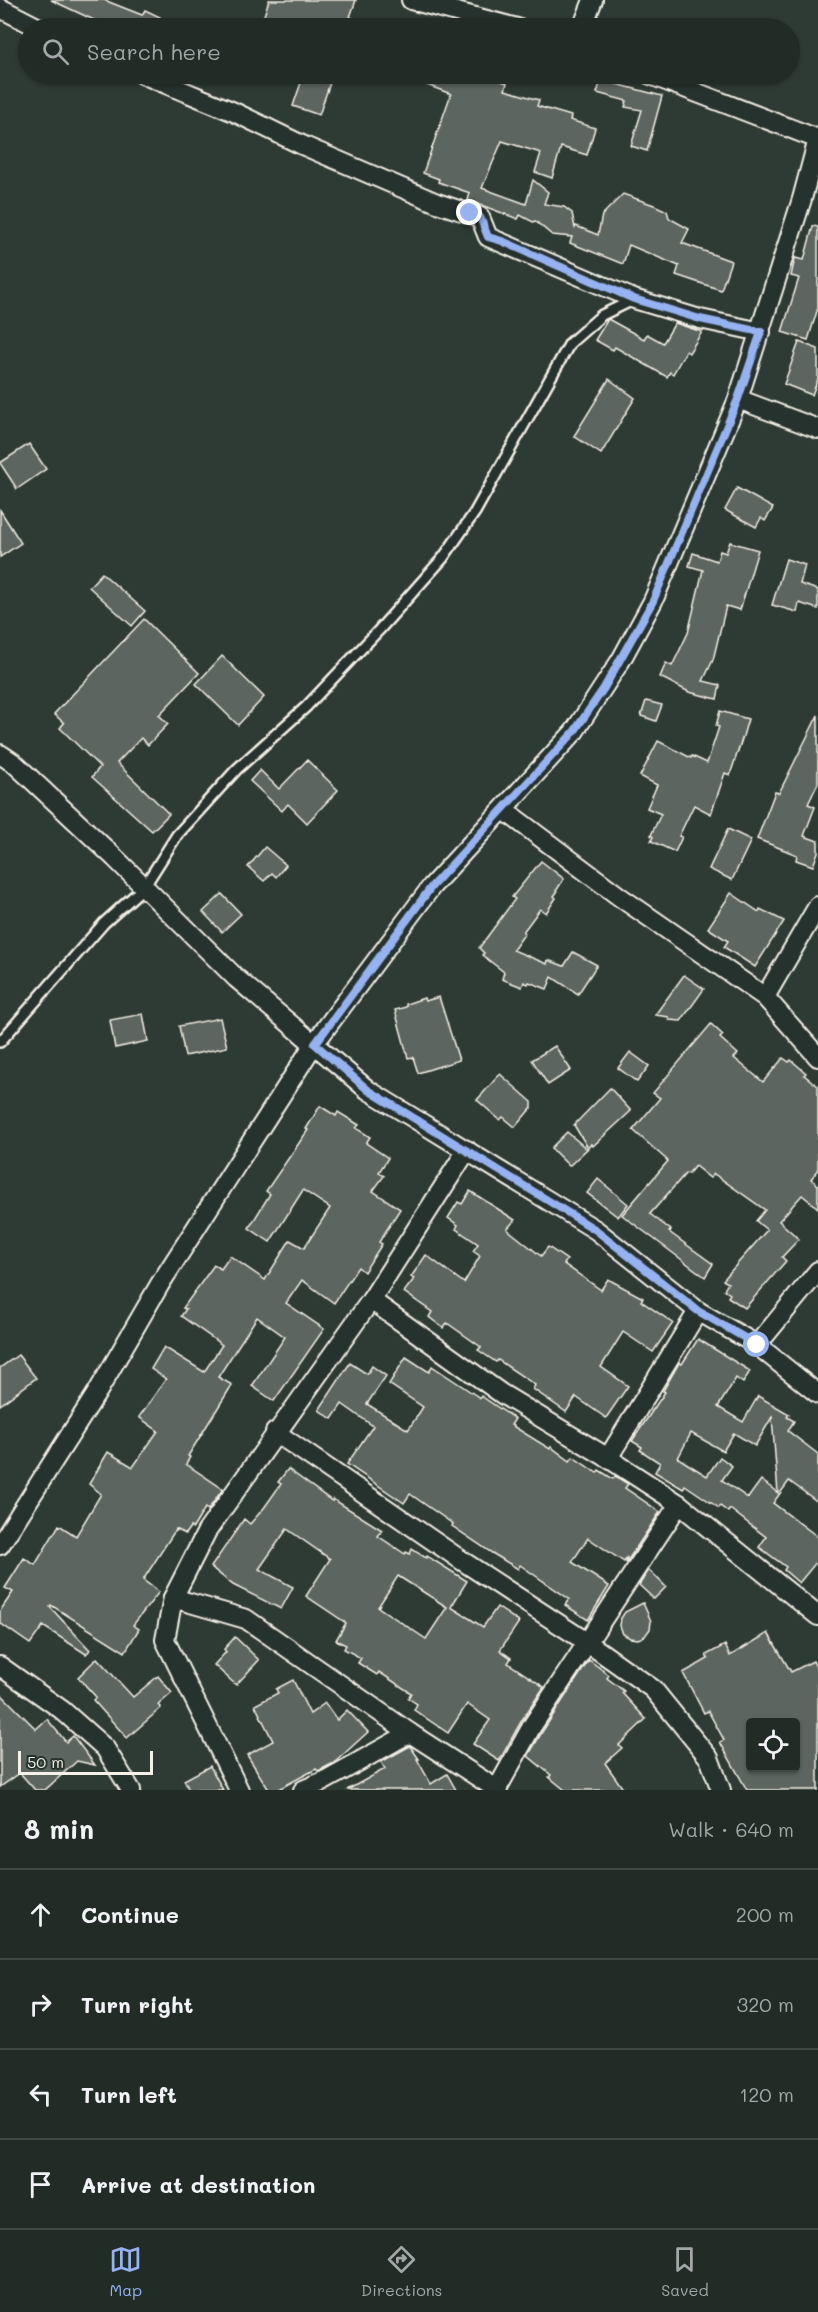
<!DOCTYPE html>
<meta charset="utf-8">
<style>
:root{--surface:#222c27;--page:#2e3833;--text:#f1f3f6;--muted:#a2a7a7;--line:#3f4844;--accent:#95b2f1}
body{margin:0;font-family:Mali,sans-serif;background:var(--page);color:var(--text)}
.controls{position:absolute;right:18px;bottom:18px;display:grid;overflow:hidden;border-radius:6px;box-shadow:0 2px 4px #0004}
.controls button{width:54px;height:54px;display:grid;place-items:center;padding:0;border:0;border-bottom:2px solid var(--line);background:var(--surface);color:var(--text);font:30px sans-serif}
.scale{position:absolute;left:18px;bottom:15px;width:135px;box-sizing:border-box;padding-left:6px;border:3px solid #f4f1e8;border-top:0;font-size:16px;line-height:21px;white-space:nowrap;color:#f4f1e8;-webkit-text-stroke:4px #26332d;paint-order:stroke}
.stop{position:absolute;width:18px;height:18px;margin:-14px;border:4px solid #95b2f1;border-radius:50%;background:#fff}
.stop.end{background:#95b2f1;border-color:#fff;box-shadow:0 2px 6px #0008}
.list{margin:0;padding:0;list-style:none}
h2{display:flex;justify-content:space-between;align-items:center;height:78px;margin:0;padding:0 24px;font-size:26px}
h2 small{font-size:20px;font-weight:400;color:var(--muted)}
.list li{display:grid;grid-template-columns:39px 1fr auto;gap:18px;align-items:center;box-sizing:border-box;height:90px;padding:0 24px;border-top:2px solid var(--line)}
.list b{display:block;font-size:22px;white-space:nowrap}
.list em{font-size:20px;font-style:normal;color:var(--muted)}
.icon{flex:none;width:33px;height:33px;fill:none;stroke:currentColor;stroke-width:2;stroke-linecap:round;stroke-linejoin:round}
.map{position:relative;flex:none;width:818px;height:1790px;overflow:hidden}
.search{position:absolute;background:var(--surface);box-shadow:0 2px 4px #0004;left:18px;right:18px;top:18px;height:66px;display:flex;align-items:center;gap:15px;box-sizing:border-box;padding:0 21px;border-radius:33px;color:var(--muted);font-size:22px}
.sheet{height:438px;background:var(--surface)}
nav{display:flex;justify-content:space-around;align-items:center;box-sizing:border-box;height:84px;border-top:2px solid var(--line);background:var(--surface);font-size:16px;color:var(--muted)}
nav a{display:grid;justify-items:center;gap:3px}
nav .on{color:var(--accent)}
.map>svg:first-child{display:block}
.building{fill:#5c655e;stroke:#f4f1e8;stroke-width:1.5;fill-rule:evenodd}
.lines{fill:none;stroke-linecap:round;stroke-linejoin:round}
.service-casing{stroke:#f4f1e8;stroke-width:14}
.minor-casing{stroke:#f4f1e8;stroke-width:22}
.service{stroke:#26332d;stroke-width:9}
.minor{stroke:#26332d;stroke-width:18}
.route{stroke:#95b2f1;stroke-width:8}
</style>
<div class="map">
<svg width="818" height="1790" viewBox="0 0 818 1790">
<rect width="100%" height="100%" fill="#2e3b34"/>
<filter id="ink" filterUnits="userSpaceOnUse"><feTurbulence type="fractalNoise" baseFrequency=".0167" numOctaves="2"/><feDisplacementMap in="SourceGraphic" scale="12" xChannelSelector="R" yChannelSelector="G"/><feConvolveMatrix kernelMatrix="1 2 1 2 8 2 1 2 1" color-interpolation-filters="sRGB"/></filter>
<g filter="url(#ink)">
<g class="building">
<polygon points="51,0 104,0 142,15 145,10 160,17 157,23 168,28 111,28"/>
<polygon points="269,0 356,0 350,17 377,28 260,28"/>
<polygon points="304,74 333,74 319,115 293,106"/>
<polygon points="400,74 480,74 507,83 505,90 539,100 537,106 571,116 570,120 595,128 587,155 561,147 552,178 535,172 541,153 502,141 482,188 526,204 533,180 548,192 544,204 564,207 572,213 575,228 576,226 598,235 602,215 623,194 654,205 667,211 669,218 689,229 682,243 731,261 721,290 676,275 679,266 629,245 623,264 570,243 572,237 552,235 535,221 533,222 520,215 518,219 468,200 470,193 438,182 439,179 423,173 451,94 400,75"/>
<polygon points="601,80 662,96 647,151 631,146 642,110 625,107 627,101 597,93"/>
<polygon points="813,226 818,227 818,308 808,340 782,332 799,278 791,276 795,258 804,260"/>
<polygon points="608,319 644,339 647,334 663,343 675,323 702,332 689,353 686,351 673,374 670,372 667,377 615,347 613,350 595,340"/>
<polygon points="799,342 818,349 818,379 812,395 784,384"/>
<polygon points="609,379 635,398 601,454 574,436"/>
<polygon points="29,444 46,469 17,489 0,463"/>
<polygon points="737,488 773,508 765,521 761,518 756,527 725,510"/>
<polygon points="0,510 21,543 0,557"/>
<polygon points="730,542 758,550 740,610 726,606 713,660 703,681 720,685 717,699 689,692 660,677 666,663 672,666 688,633 703,570 689,566 693,553 717,561 720,551 726,553"/>
<polygon points="786,559 805,565 800,584 818,590 818,609 799,603 797,612 772,605"/>
<polygon points="102,573 145,611 132,626 89,587"/>
<polygon points="144,619 199,673 159,715 168,724 148,745 141,738 117,763 169,814 152,831 92,777 100,767 60,728 64,723 54,714"/>
<polygon points="222,656 264,697 238,725 196,684"/>
<polygon points="646,701 662,705 656,721 641,716"/>
<polygon points="720,711 748,719 743,736 730,775 725,773 711,814 694,805 679,836 682,837 675,852 651,841 653,837 651,835 661,814 647,808 657,785 640,776 658,741 691,758 692,756 707,763 719,727 716,726"/>
<polygon points="818,715 818,783 808,804 815,807 804,836 818,841 818,852 813,866 796,860 797,855 757,839 775,792 779,793"/>
<polygon points="307,760 338,790 307,823 288,804 282,811 250,781 260,770 279,789"/>
<polygon points="728,829 751,840 732,880 709,869"/>
<polygon points="265,847 286,865 276,877 272,873 264,881 248,867"/>
<polygon points="541,861 564,879 556,891 557,892 554,896 556,898 546,913 540,909 523,932 525,933 513,950 547,964 548,960 564,966 573,952 597,965 578,994 552,977 547,989 529,982 528,984 524,982 522,987 502,979 504,972 482,955 484,953 479,948 515,899 512,897"/>
<polygon points="731,893 759,912 760,909 784,921 755,967 724,947 728,941 708,928"/>
<polygon points="222,894 241,914 222,932 203,912"/>
<polygon points="684,975 704,989 681,1021 669,1020 669,1017 655,1015"/>
<polygon points="439,997 459,1060 418,1073 413,1057 408,1058 395,1010 406,1007 406,1004 424,998 425,1001"/>
<polygon points="143,1014 148,1041 115,1048 110,1020"/>
<polygon points="220,1018 227,1047 185,1056 179,1026"/>
<polygon points="711,1024 723,1035 720,1038 738,1054 734,1058 763,1082 783,1058 789,1062 791,1060 806,1073 804,1075 818,1086 818,1170 811,1179 818,1185 818,1208 802,1195 779,1221 799,1239 782,1257 786,1261 745,1308 728,1297 730,1294 724,1290 728,1283 723,1280 767,1230 756,1221 765,1210 714,1174 710,1178 695,1166 688,1174 686,1173 650,1214 671,1230 669,1232 713,1264 705,1277 622,1215 668,1161 633,1130 660,1098 653,1093"/>
<polygon points="555,1046 571,1070 548,1085 532,1060"/>
<polygon points="630,1052 649,1066 637,1082 618,1068"/>
<polygon points="500,1074 532,1102 532,1107 515,1127 503,1117 500,1120 477,1100"/>
<polygon points="610,1088 631,1111 593,1146 591,1144 588,1148 574,1125"/>
<polygon points="320,1106 336,1116 338,1112 359,1125 356,1128 370,1137 366,1143 388,1158 379,1172 384,1176 373,1191 400,1209 379,1242 382,1244 364,1272 358,1267 334,1303 302,1280 286,1303 324,1329 274,1401 252,1386 285,1337 257,1317 218,1377 232,1385 188,1456 190,1457 186,1464 223,1489 208,1510 205,1508 193,1528 190,1527 185,1534 176,1529 143,1580 159,1592 133,1625 139,1629 125,1652 51,1605 50,1607 90,1650 86,1654 43,1626 30,1644 0,1623 0,1611 13,1592 5,1588 24,1558 35,1565 59,1525 76,1536 101,1494 89,1484 108,1452 133,1467 158,1431 139,1417 166,1379 151,1369 164,1347 204,1372 222,1345 181,1316 186,1309 183,1308 214,1265 221,1269 230,1256 265,1280 290,1240 304,1248 330,1208 303,1190 270,1242 249,1228 270,1194 266,1191 308,1130 306,1129"/>
<polygon points="567,1132 587,1149 569,1166 551,1148"/>
<polygon points="598,1179 628,1204 618,1217 587,1193"/>
<polygon points="470,1191 515,1220 507,1229 541,1256 548,1247 567,1260 564,1264 601,1290 608,1279 643,1298 641,1301 673,1323 653,1352 623,1332 601,1367 628,1386 606,1418 576,1397 566,1412 533,1389 535,1385 498,1360 496,1362 478,1350 481,1347 447,1323 443,1328 429,1317 432,1312 404,1292 414,1279 411,1277 426,1255 464,1283 480,1256 473,1251 478,1244 456,1229 458,1225 448,1218 458,1202 462,1204"/>
<path d="M698,1339L750,1371L743,1383L736,1378L718,1407L743,1422L758,1396L789,1414L787,1417L794,1421L788,1431L818,1454V1502L789,1481L773,1503L818,1537V1560L799,1583L784,1570L786,1567L759,1547L766,1537L730,1509L728,1512L720,1506L719,1508L685,1485L683,1489L655,1472L660,1463L640,1450L642,1447L632,1441L665,1392L663,1391L679,1363L682,1364ZM772,1417L778,1493L761,1480L748,1498L722,1480L732,1466L720,1457L707,1476L678,1458L691,1433L723,1451L734,1433L755,1446Z"/>
<polygon points="18,1355 36,1378 0,1405 0,1368"/>
<polygon points="406,1357 429,1372 432,1366 480,1398 481,1396 515,1419 511,1425 550,1449 551,1447 570,1461 573,1457 597,1473 599,1470 613,1479 615,1476 628,1484 625,1488 660,1512 626,1563 627,1557 624,1562 588,1538 572,1562 609,1586 588,1620 565,1605 569,1599 520,1565 518,1569 492,1553 452,1526 453,1524 410,1494 404,1503 347,1464 373,1426 342,1404 332,1419 319,1410 350,1363 367,1374 372,1366 386,1376 367,1404 408,1430 423,1407 389,1384"/>
<path d="M288,1469L332,1501L333,1499L382,1530L378,1536L405,1554L406,1552L410,1554L412,1549L426,1558L427,1556L467,1581L451,1607L483,1627L497,1607L519,1622L500,1650L511,1658L508,1663L544,1687L522,1720L499,1761L473,1744L490,1720L467,1704L448,1733L414,1710L417,1704L408,1698L411,1693L379,1672L377,1675L358,1663L361,1658L344,1649L346,1645L336,1640L346,1623L306,1596L330,1559L287,1529L259,1569L293,1587L281,1609L233,1585L211,1567L244,1519L250,1524L264,1508L281,1484L278,1482ZM398,1576L447,1607L426,1639L378,1607Z"/>
<polygon points="649,1570 666,1587 654,1599 639,1585"/>
<polygon points="643,1603 651,1621 650,1629 645,1636 638,1639 630,1638 623,1634 620,1626 621,1618 625,1612"/>
<path d="M768,1633L791,1672L813,1661L818,1671V1790H747L720,1742L724,1740L708,1711L704,1713L683,1673L708,1659L706,1655L725,1645L730,1656ZM750,1722H795V1767H750Z"/>
<polygon points="235,1637 259,1660 236,1685 214,1665 226,1652 224,1649"/>
<polygon points="97,1658 133,1697 158,1676 172,1693 158,1705 161,1708 127,1738 93,1700 96,1697 78,1677"/>
<polygon points="589,1660 609,1675 607,1678 624,1691 622,1693 646,1719 619,1745 622,1748 605,1763 624,1790 565,1790 549,1777 551,1775 528,1756 542,1732"/>
<polygon points="293,1680 310,1714 325,1703 337,1720 347,1710 368,1732 334,1763 318,1771 316,1769 277,1790 269,1790 247,1755 273,1741 255,1705 278,1693 276,1689"/>
<polygon points="0,1693 36,1729 47,1719 66,1742 73,1736 95,1765 77,1761 45,1790 35,1790 20,1773 0,1787"/>
<polygon points="410,1746 419,1759 417,1759 431,1784 447,1774 456,1790 347,1790 385,1769 381,1762"/>
<polygon points="210,1766 223,1790 189,1790 184,1780"/>
</g>
<g class="lines">
<defs>
<polyline id="service" points="0,1042 104,923 144,887 177,835 237,769 306,707 379,630 443,558 475,512 570,343 602,315 633,300"/>
<g id="minor">
<polyline points="411,0 517,28"/>
<polyline points="0,8 39,28"/>
<polyline points="582,28 593,0"/>
<polyline points="142,74 234,112 302,145 437,203 480,217 488,237 634,299 700,319 761,332"/>
<polyline points="648,74 818,139"/>
<polyline points="738,399 818,429"/>
<polyline points="0,754 15,764 115,858 236,978 368,1090 596,1230 698,1311 757,1345 818,1394"/>
<polyline points="504,810 620,897 765,997 818,1057"/>
<polyline points="765,997 818,906"/>
<polyline points="371,1300 502,1394 608,1458 679,1504 818,1616"/>
<polyline points="757,1345 818,1271"/>
<polyline points="275,1432 464,1562 588,1643 653,1689 709,1758 721,1790"/>
<polyline points="608,1458 698,1311"/>
<polyline points="0,1545 98,1391 160,1284 314,1044 432,886 574,732 621,660 653,601 738,399 802,199 818,139"/>
<polyline points="173,1598 246,1619 410,1733 498,1790"/>
<polyline points="0,1666 62,1710 105,1748 131,1790"/>
<polyline points="497,1789 532,1726 679,1504"/>
<polyline points="239,1790 165,1640 173,1598 207,1531 371,1300 467,1150"/>
<polyline points="303,1790 324,1781 410,1733"/>
</g>
</defs>
<use href="#service" class="service-casing"/>
<use href="#minor" class="minor-casing"/>
<use href="#service" class="service"/>
<use href="#minor" class="minor"/>
</g>
</g>
<g class="lines" filter="url(#ink)">
<polyline class="route" points="470,213 480,217 488,237 502,241 634,299 700,319 761,332 738,399 653,601 604,688 574,732 432,886 315,1044 368,1090 596,1230 698,1311 757,1345"/>
</g>
</svg>
<div class="controls">
<button><svg class="icon" aria-label="locate" viewBox="0 0 24 24"><circle cx="12" cy="12" r="6"/><path d="M12 2v4M12 18v4M2 12h4M18 12h4"/></svg></button>
</div>
<div class="scale">50 m</div>
<div class="stop" style="left:757px;top:1345px"></div>
<div class="stop end" style="left:470px;top:213px"></div>
<div class="search"><svg class="icon" aria-label="search" viewBox="0 0 24 24"><circle cx="10" cy="10" r="6"/><path d="M15 15l6 6"/></svg>Search here</div>
</div>
<section class="sheet">
<h2>8 min<small>Walk · 640 m</small></h2>
<ul class="list">
<li><svg class="icon" aria-label="ahead" viewBox="0 0 24 24"><path d="M12 20V5M6 11l6-6 6 6"/></svg><div><b>Continue</b></div><em>200 m</em></li>
<li><svg class="icon" aria-label="right" viewBox="0 0 24 24"><path d="M7 20v-9h11M14 6l5 5-5 5"/></svg><div><b>Turn right</b></div><em>320 m</em></li>
<li><svg class="icon" aria-label="left" viewBox="0 0 24 24"><path d="M17 20v-9H6M10 6l-5 5 5 5"/></svg><div><b>Turn left</b></div><em>120 m</em></li>
<li><svg class="icon" aria-label="arrive" viewBox="0 0 24 24"><path d="M6 21V4h12l-3 4 3 4H6"/></svg><div><b>Arrive at destination</b></div></li>
</ul>
</section>
<nav>
<a class="on"><svg class="icon" aria-label="map" viewBox="0 0 24 24"><path d="M3 6l6-2 6 2 6-2v14l-6 2-6-2-6 2zM9 4v14M15 6v14"/></svg>Map</a>
<a><svg class="icon" aria-label="directions" viewBox="0 0 24 24"><path d="M12 3l9 9-9 9-9-9zM9 14v-3h6M13 9l2 2-2 2"/></svg>Directions</a>
<a><svg class="icon" aria-label="saved" viewBox="0 0 24 24"><path d="M7 4h10v16l-5-4-5 4z"/></svg>Saved</a>
</nav>
